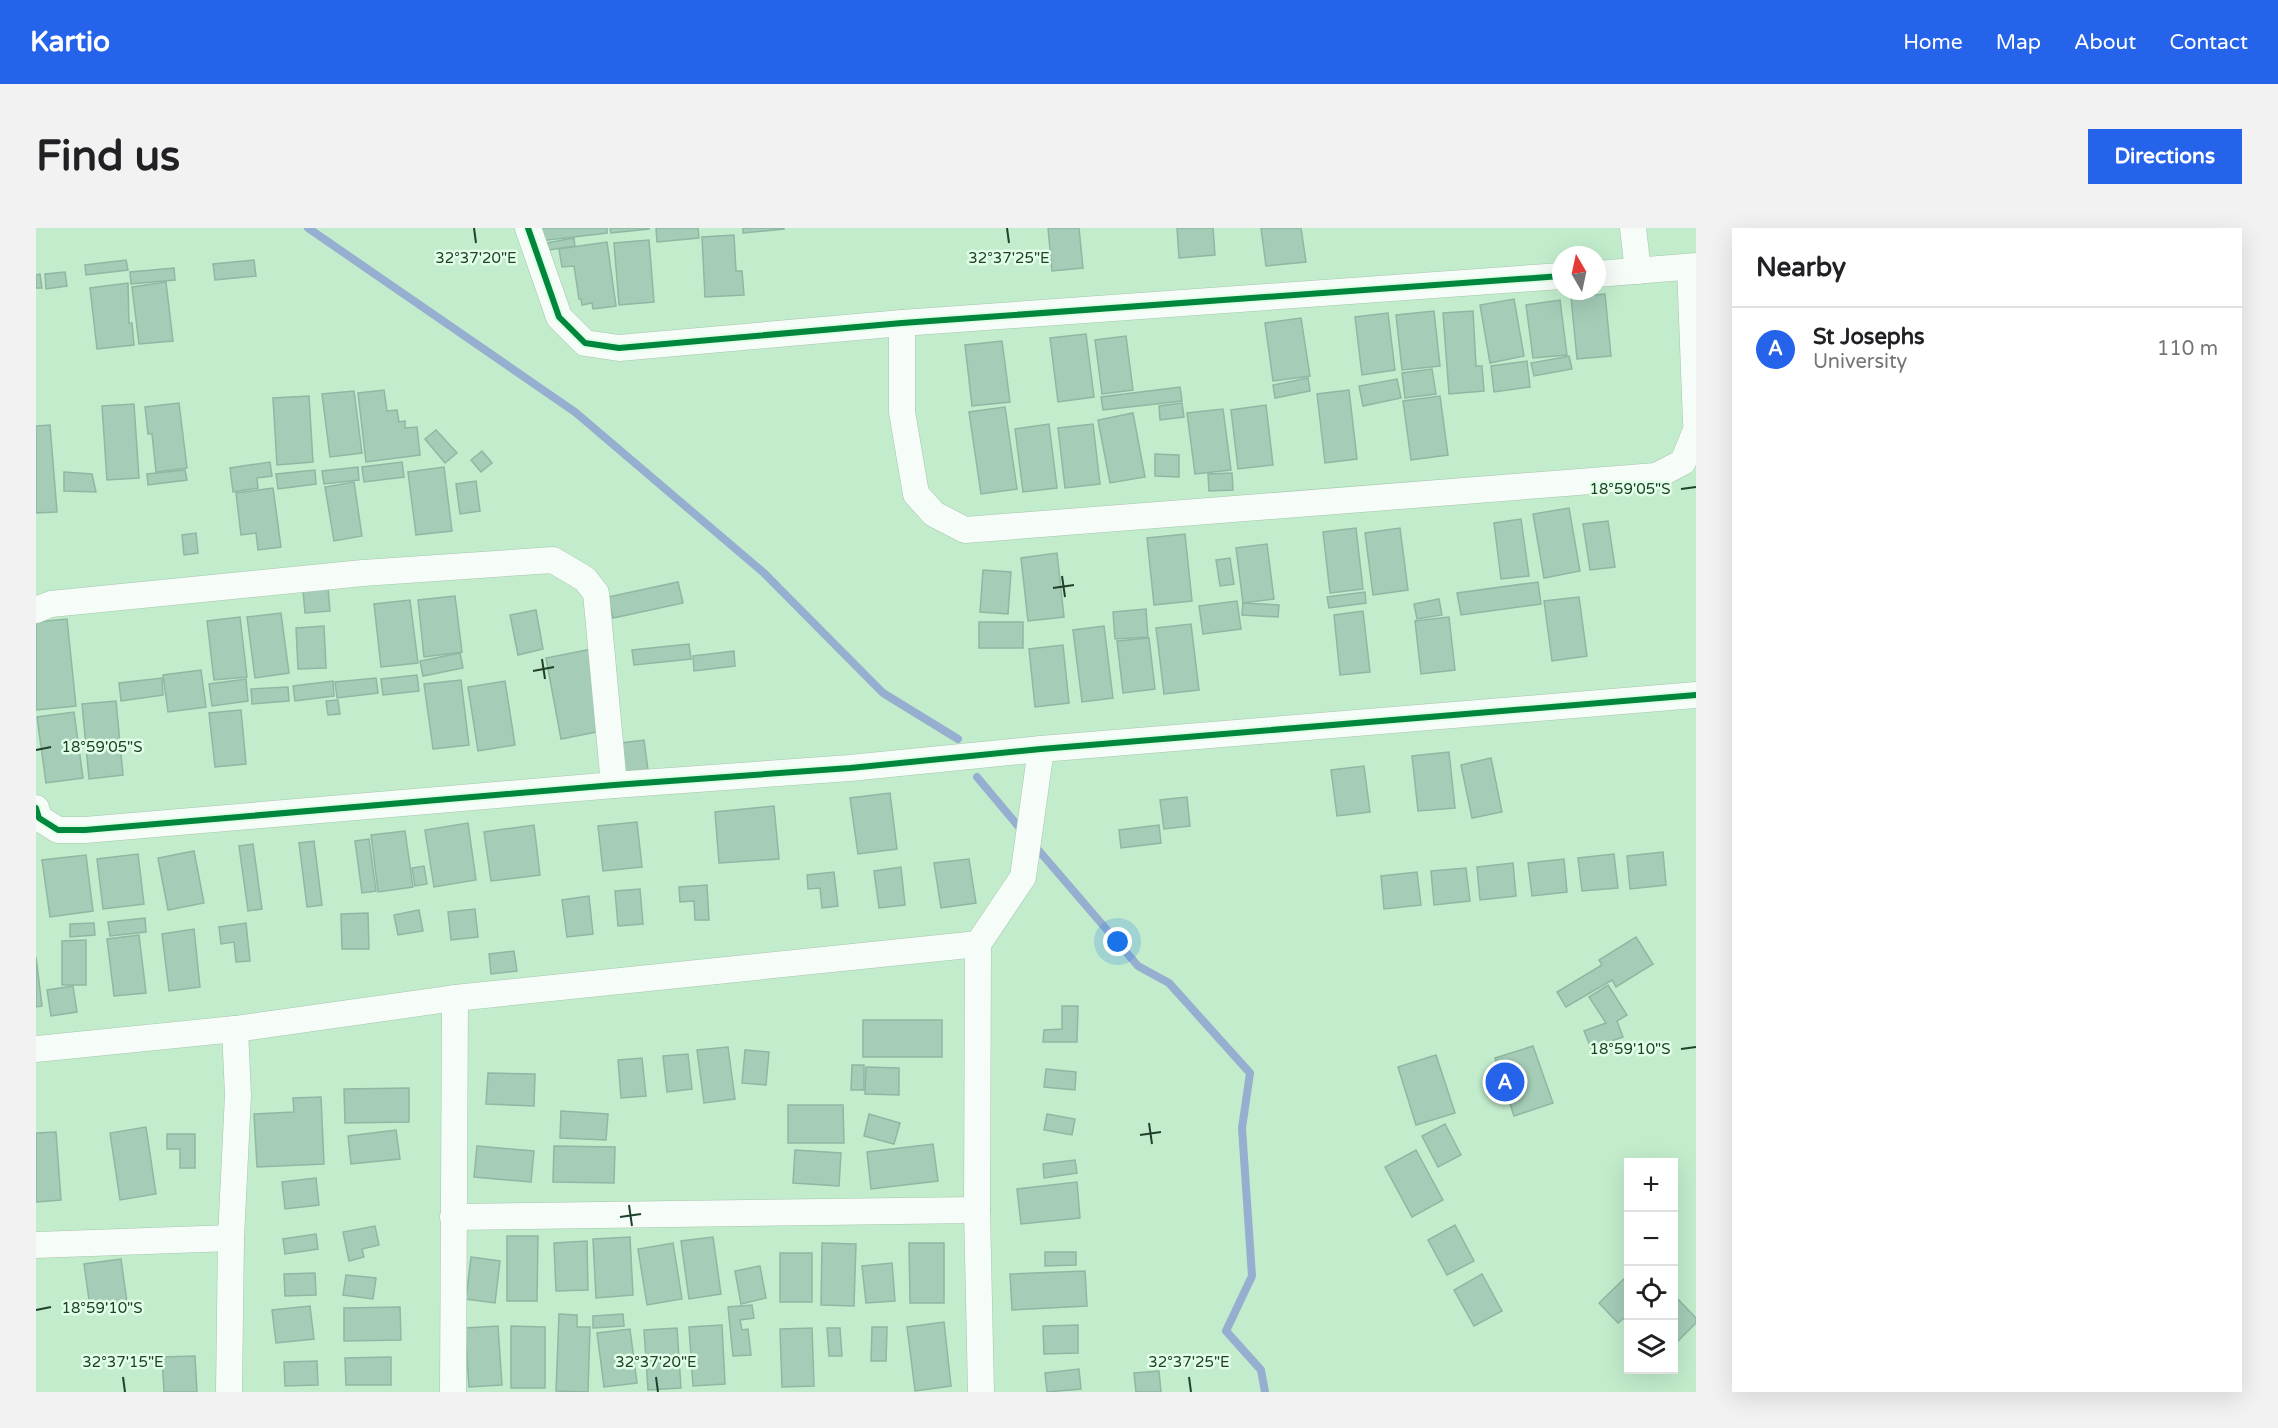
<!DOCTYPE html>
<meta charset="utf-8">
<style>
:root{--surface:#fff;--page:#f2f2f2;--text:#202124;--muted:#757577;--line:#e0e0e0;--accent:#2563eb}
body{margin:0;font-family:"Varela Round",sans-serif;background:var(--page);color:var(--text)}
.controls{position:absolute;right:18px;bottom:18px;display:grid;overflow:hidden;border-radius:0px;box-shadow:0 6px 24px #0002}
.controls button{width:54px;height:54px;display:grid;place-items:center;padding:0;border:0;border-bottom:2px solid var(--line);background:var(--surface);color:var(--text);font:30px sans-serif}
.compass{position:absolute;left:1516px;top:18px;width:54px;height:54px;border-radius:50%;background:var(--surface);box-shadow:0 6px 24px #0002;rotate:351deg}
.you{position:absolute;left:1082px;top:714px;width:21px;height:21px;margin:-15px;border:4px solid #fff;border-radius:50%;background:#1a73e8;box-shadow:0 0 0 9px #1a73e833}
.badge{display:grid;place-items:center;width:39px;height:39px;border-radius:50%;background:var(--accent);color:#fff;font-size:20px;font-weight:700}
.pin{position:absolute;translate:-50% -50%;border:3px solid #fff;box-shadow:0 2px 6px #0006}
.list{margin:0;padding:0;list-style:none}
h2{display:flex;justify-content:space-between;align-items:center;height:78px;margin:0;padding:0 24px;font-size:26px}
h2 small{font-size:20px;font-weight:400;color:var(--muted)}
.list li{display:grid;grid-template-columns:39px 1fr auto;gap:18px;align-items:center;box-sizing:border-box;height:84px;padding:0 24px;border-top:2px solid var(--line)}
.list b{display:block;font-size:22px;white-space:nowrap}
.list p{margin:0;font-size:20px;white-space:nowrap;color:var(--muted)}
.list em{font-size:20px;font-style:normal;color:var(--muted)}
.icon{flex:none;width:33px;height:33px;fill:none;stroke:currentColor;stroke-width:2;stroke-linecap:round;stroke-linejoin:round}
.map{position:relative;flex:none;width:1660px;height:1164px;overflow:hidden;border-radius:0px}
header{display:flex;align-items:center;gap:36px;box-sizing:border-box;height:84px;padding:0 30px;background:var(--accent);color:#fff}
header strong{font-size:28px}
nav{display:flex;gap:33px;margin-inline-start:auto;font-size:21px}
.intro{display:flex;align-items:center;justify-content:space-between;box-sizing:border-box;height:144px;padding:0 36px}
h1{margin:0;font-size:42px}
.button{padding:15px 27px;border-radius:0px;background:var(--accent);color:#fff;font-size:21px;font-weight:700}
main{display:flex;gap:36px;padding:0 36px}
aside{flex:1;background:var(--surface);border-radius:0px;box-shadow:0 6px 24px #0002}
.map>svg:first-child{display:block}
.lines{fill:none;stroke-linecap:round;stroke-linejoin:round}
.stream{stroke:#96aed0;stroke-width:8}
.building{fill:#a4ccb7;stroke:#8fb7a3;stroke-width:1.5}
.minor-casing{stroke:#a5c6ad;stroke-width:27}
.minor{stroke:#f6fcf7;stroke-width:26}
.cycleway-casing{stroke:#e1fee7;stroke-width:10}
.cycleway{stroke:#00873e;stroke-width:6}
.ticks{fill:none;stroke:#21402a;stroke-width:2}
.ticks-label{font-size:15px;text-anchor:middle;fill:#21402a;stroke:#e1fee7;stroke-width:5;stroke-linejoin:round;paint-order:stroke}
</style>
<header>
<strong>Kartio</strong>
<nav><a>Home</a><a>Map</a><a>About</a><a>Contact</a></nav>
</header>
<div class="intro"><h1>Find us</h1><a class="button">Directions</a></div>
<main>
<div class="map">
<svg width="1660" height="1164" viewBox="0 0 1660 1164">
<rect width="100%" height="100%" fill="#c2eccc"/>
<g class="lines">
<g class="stream">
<polyline points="272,0 539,184 728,345 847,465 922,511"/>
<polyline points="941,549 988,605"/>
<polyline points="998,617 1102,738 1133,755 1214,845 1206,900 1216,1048 1190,1103 1225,1142 1229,1164"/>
</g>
</g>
<g class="building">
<polygon points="502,0 571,0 571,5 504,13"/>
<polygon points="574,0 613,0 613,1 575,5"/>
<polygon points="620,0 662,0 663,10 621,14"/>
<polygon points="707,0 748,0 748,1 707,5"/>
<polygon points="1012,0 1043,0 1047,40 1016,43"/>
<polygon points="1141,0 1177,0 1179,27 1143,30"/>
<polygon points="1225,0 1265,0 1270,34 1230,38"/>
<polygon points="698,7 700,43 706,43 708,67 669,69 666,9"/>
<polygon points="538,10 539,18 506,23 505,16"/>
<polygon points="613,12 618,74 583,77 578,15"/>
<polygon points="571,14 580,78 557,81 556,75 546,77 545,71 543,71 538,38 526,39 523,21"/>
<polygon points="90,32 92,42 50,47 49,37"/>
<polygon points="218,32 220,48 179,52 177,36"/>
<polygon points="138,40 139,52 95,56 94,44"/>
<polygon points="29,44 31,58 10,61 9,46"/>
<polygon points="4,46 6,60 0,60 0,47"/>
<polygon points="130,54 137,113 103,116 96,59"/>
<polygon points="92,55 93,95 96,95 98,117 61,121 54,60"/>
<polygon points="1569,66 1575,128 1541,131 1535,69"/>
<polygon points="1478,71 1488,128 1454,135 1444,77"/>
<polygon points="1524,72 1531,127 1497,130 1490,77"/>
<polygon points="1398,83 1404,138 1366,142 1360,87"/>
<polygon points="1437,83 1440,138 1446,138 1448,163 1413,166 1407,85"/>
<polygon points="1352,85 1359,142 1326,147 1319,89"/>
<polygon points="1265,90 1274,148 1237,153 1229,95"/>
<polygon points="1050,106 1058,169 1022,174 1014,110"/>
<polygon points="1090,108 1097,162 1066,166 1059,112"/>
<polygon points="966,113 974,174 936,178 929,117"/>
<polygon points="1533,128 1536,141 1498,148 1495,135"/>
<polygon points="1491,133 1494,159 1458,164 1455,138"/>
<polygon points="1396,141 1400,166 1369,170 1366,145"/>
<polygon points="1272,150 1274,163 1239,170 1237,157"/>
<polygon points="1361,151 1365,170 1327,178 1323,158"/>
<polygon points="1144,159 1146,173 1067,182 1065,169"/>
<polygon points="348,162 351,183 361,182 363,194 369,193 369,200 381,199 384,227 330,234 322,165"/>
<polygon points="1313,162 1321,231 1289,235 1281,166"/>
<polygon points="318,163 326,225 294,229 286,166"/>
<polygon points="273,168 277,234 241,237 237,170"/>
<polygon points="1404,168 1412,227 1375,232 1367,173"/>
<polygon points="143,175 151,240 120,244 116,206 112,206 109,179"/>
<polygon points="1146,175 1148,189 1124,192 1123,178"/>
<polygon points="98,176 103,250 71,252 66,178"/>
<polygon points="1230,177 1237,237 1202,241 1195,182"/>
<polygon points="969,179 981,261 945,266 933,184"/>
<polygon points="1187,181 1195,242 1159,246 1151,185"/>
<polygon points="1097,185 1109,249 1074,255 1062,192"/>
<polygon points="1013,196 1021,260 987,264 979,201"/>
<polygon points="1057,196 1064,256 1029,260 1022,200"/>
<polygon points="14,197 21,284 0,285 0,198"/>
<polygon points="400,202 421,225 409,235 389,211"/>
<polygon points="446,223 456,235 445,244 435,232"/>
<polygon points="1119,226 1143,227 1143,249 1119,248"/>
<polygon points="234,234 236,248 221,250 222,260 197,264 194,240"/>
<polygon points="366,234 368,249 328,254 326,239"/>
<polygon points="322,239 323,252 288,256 286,243"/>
<polygon points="408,239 416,303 380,307 372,244"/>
<polygon points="149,242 151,252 112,257 111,246"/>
<polygon points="279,242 280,256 242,261 240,246"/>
<polygon points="28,244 56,246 60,264 28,263"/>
<polygon points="1196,245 1197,262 1173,263 1172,246"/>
<polygon points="440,253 444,283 424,286 420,256"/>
<polygon points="318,254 326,308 298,313 289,259"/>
<polygon points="237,260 245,319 222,322 220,305 205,307 200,265"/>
<polygon points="1533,280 1544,343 1508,350 1497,286"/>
<polygon points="1485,291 1493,348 1465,351 1458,295"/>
<polygon points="1572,293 1579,339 1554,342 1547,296"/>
<polygon points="1320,300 1327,361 1294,365 1287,304"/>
<polygon points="1364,300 1372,362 1337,367 1329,305"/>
<polygon points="160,305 162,325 148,327 146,307"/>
<polygon points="1149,306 1156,373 1118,377 1111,310"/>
<polygon points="1231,316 1238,371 1207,375 1200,320"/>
<polygon points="1021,325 1028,389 992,393 985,330"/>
<polygon points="1194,330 1198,356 1184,358 1180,332"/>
<polygon points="947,342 975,344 972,386 944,384"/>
<polygon points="642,354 647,375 577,390 572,369"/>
<polygon points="1502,354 1505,376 1425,387 1421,365"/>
<polygon points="292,360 294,383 269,385 267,362"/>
<polygon points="1329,364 1330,375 1293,380 1291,369"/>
<polygon points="419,368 426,424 388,429 382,372"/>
<polygon points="1543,369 1551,428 1516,433 1508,373"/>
<polygon points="1403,371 1406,387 1381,391 1378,376"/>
<polygon points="374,372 382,435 345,439 338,376"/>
<polygon points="1201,373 1205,401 1167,406 1163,378"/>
<polygon points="1207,375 1243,377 1242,389 1206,387"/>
<polygon points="1110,381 1112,409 1079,411 1077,384"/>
<polygon points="500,382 507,421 482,427 474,387"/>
<polygon points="1327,383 1334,444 1304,447 1298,387"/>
<polygon points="245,385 253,445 219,450 211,389"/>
<polygon points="204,389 211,449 178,452 171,393"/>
<polygon points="1413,389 1419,442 1385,446 1379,393"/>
<polygon points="31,391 40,478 0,482 0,394"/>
<rect x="943" y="394" width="44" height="26"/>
<polygon points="1155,396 1163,462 1128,466 1120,400"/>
<polygon points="288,398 290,440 262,441 260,400"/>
<polygon points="1068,398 1077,470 1046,474 1037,402"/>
<polygon points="1113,410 1119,461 1087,465 1081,413"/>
<polygon points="653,416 655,431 598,437 596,422"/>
<polygon points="1027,417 1033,475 999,479 993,421"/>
<polygon points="556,421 571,502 525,511 510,430"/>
<polygon points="698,423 699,438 658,443 657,428"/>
<polygon points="424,425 427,440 387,448 384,433"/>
<polygon points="165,442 170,479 132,484 127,447"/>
<polygon points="381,447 383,463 347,467 345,451"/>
<polygon points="126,450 127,467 85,473 83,455"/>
<polygon points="340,450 342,465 301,470 299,454"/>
<polygon points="210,451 212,473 176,478 173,456"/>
<polygon points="425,452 433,517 397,521 388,456"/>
<polygon points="297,453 298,468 259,473 257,458"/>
<polygon points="469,453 479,517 442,523 432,459"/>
<polygon points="252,459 253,473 216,476 215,461"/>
<polygon points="302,472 304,486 292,487 290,473"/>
<polygon points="80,473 87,547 53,551 46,476"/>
<polygon points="205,482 210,536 179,539 173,485"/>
<polygon points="38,484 47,550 10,555 1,489"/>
<polygon points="608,512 612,542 589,545 585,515"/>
<polygon points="1413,524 1419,580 1382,583 1376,528"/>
<polygon points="1455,530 1466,584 1436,590 1425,537"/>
<polygon points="1328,538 1334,584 1301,588 1295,542"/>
<polygon points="854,565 861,621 822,626 814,570"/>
<polygon points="1151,569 1154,598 1128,601 1124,572"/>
<polygon points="738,578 743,631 683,635 679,584"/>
<polygon points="601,594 606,639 567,643 562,598"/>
<polygon points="432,595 440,652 398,659 389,602"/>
<polygon points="498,597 504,647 455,653 448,604"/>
<polygon points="1123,597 1125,615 1085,620 1083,602"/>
<polygon points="369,603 377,659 342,664 335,607"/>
<polygon points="333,611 340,663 326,665 319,613"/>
<polygon points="278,613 286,677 271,679 263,615"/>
<polygon points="217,616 226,681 212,683 203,618"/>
<polygon points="158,623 168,675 132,682 122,630"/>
<polygon points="1627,624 1630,657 1594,661 1591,628"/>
<polygon points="102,626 108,676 67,681 61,631"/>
<polygon points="1578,626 1582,660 1546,663 1542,630"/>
<polygon points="50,627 57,683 14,689 6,632"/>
<polygon points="933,631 940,675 905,680 898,635"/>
<polygon points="1528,631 1531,664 1496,668 1492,635"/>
<polygon points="1477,635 1480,668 1444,672 1441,639"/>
<polygon points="388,638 391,656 379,658 376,640"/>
<polygon points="865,639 869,677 843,680 838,643"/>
<polygon points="1430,640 1434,673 1398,677 1395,643"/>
<polygon points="798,644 802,678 786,680 784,660 772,661 771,647"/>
<polygon points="1381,644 1385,677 1348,681 1345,648"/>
<polygon points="671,657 673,692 659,692 658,673 644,674 643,659"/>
<polygon points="604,661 607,696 582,698 579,663"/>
<polygon points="553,668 557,706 531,709 526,672"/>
<polygon points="439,681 442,709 415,712 412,684"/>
<polygon points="383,682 387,703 362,707 358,687"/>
<polygon points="332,685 333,721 306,721 305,686"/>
<polygon points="109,690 110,704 74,708 72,694"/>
<polygon points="58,695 59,707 34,709 34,696"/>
<polygon points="210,695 214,733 200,734 198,714 185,716 183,699"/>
<polygon points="158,701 164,759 133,763 126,706"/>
<polygon points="103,707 110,765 78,768 71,711"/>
<polygon points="1600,709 1617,736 1580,759 1576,752 1530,779 1521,764 1566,737 1563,732"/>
<polygon points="50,712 50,757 26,757 26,713"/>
<polygon points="478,723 481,743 455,746 453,726"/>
<polygon points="0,729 6,778 0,779"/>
<polygon points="1572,757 1591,787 1581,793 1587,809 1555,820 1548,803 1570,795 1553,769"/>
<polygon points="37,758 41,784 15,788 11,762"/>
<polygon points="1026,778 1042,778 1041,814 1007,814 1008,802 1026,801"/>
<rect x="827" y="792" width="79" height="37"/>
<polygon points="1497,818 1517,875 1478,888 1459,830"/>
<polygon points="692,819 699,871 668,875 661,822"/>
<polygon points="709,822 733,824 730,857 706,855"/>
<polygon points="652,826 656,861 631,864 627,828"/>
<polygon points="1400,827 1419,885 1380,897 1362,839"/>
<polygon points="606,830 610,868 585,870 582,832"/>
<polygon points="816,837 828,837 828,862 815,862"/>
<polygon points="830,839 863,840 863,867 829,866"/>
<polygon points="1010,841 1040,844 1039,862 1008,859"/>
<polygon points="452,845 499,846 498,878 450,876"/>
<polygon points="373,860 373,894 309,895 308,861"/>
<polygon points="285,869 288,936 221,939 218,886 258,884 257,870"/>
<polygon points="752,877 807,877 808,915 752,915"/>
<polygon points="525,883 572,886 570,912 524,910"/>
<polygon points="833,886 864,895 858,916 828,908"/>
<polygon points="1011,886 1039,891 1036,907 1008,902"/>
<polygon points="1409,896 1425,927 1402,939 1386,908"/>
<polygon points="110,899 120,966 84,972 74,905"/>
<polygon points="360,902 364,931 315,936 312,908"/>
<polygon points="20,904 25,972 0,974 0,905"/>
<polygon points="131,906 159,906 159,940 144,940 144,921 131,921"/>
<polygon points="897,916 902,953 835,961 831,924"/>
<polygon points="441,918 498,923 495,954 438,949"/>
<polygon points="518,918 579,919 578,955 517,954"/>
<polygon points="759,922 805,925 803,958 757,955"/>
<polygon points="1380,922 1407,972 1376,989 1349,939"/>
<polygon points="1039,932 1041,945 1008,950 1007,936"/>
<polygon points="280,950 283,977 249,981 246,954"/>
<polygon points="1041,954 1044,990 985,996 981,961"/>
<polygon points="1419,997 1438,1033 1411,1047 1392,1012"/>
<polygon points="339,998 343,1017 326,1021 328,1029 313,1033 307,1004"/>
<polygon points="280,1006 282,1021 249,1026 247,1011"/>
<polygon points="471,1008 502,1008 501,1073 471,1073"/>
<polygon points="594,1009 597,1067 560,1070 557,1011"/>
<polygon points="677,1009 685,1066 653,1071 645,1013"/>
<polygon points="551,1013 552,1062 520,1063 518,1015"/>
<polygon points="637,1015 646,1071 611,1077 602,1021"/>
<polygon points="786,1015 820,1016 818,1078 785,1077"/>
<polygon points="873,1015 908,1015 908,1075 874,1075"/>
<polygon points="1009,1024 1040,1024 1040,1037 1009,1038"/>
<rect x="744" y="1025" width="32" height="49"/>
<polygon points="435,1029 464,1033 459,1075 430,1071"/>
<polygon points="85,1031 91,1074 54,1079 48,1036"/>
<polygon points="856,1035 859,1073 830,1075 826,1038"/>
<polygon points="724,1038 730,1070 705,1076 699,1043"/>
<polygon points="1049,1043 1051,1078 976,1082 974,1046"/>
<polygon points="279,1045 280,1067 249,1068 248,1046"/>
<polygon points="1446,1046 1466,1083 1438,1098 1418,1062"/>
<polygon points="310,1047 340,1050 337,1071 307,1067"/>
<polygon points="1592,1047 1592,1095 1588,1090 1582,1095 1563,1075"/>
<polygon points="1638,1067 1660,1090 1660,1095 1638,1117"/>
<polygon points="716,1077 718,1090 704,1092 706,1102 712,1101 715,1127 697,1128 692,1079"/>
<polygon points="274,1078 278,1111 240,1115 236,1082"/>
<polygon points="364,1079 365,1112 308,1113 308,1080"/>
<polygon points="523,1086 541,1087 541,1099 554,1099 552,1164 520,1163"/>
<polygon points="587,1086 588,1098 557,1100 557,1088"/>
<polygon points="908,1094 915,1158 879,1163 871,1099"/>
<polygon points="686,1097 689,1156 657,1158 653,1099"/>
<polygon points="1042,1097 1042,1125 1008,1126 1007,1098"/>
<polygon points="462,1098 466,1157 433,1159 429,1100"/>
<polygon points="475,1098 509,1099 509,1160 475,1160"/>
<polygon points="836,1099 851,1099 850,1133 835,1133"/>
<polygon points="641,1100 645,1160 612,1162 608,1102"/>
<polygon points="776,1100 778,1158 746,1159 744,1101"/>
<polygon points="791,1100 804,1100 806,1128 793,1128"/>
<polygon points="594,1101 601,1155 568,1159 561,1105"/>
<polygon points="159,1128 161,1164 128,1164 126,1129"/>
<polygon points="355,1129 355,1157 310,1157 309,1130"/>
<polygon points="281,1133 282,1157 249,1158 248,1134"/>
<polygon points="1043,1141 1045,1161 1011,1164 1009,1145"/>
<polygon points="1123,1143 1125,1164 1100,1164 1098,1145"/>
</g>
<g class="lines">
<defs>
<g id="minor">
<polyline points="492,0 523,89 549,115 583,120 866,95 1525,48"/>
<polyline points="1597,0 1602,43"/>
<polyline points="1654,39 1660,194"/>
<polyline points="1561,46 1660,38"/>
<polyline points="866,95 866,184 880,266 898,286 929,302 1620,248 1647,234 1660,202"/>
<polyline points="0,382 15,376 327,345 517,332 549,351 560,365 578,557"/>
<polyline points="0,580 3,590 22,602 49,602 578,557 814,540 1005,521 1660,467"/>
<polyline points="0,821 199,801 419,770 942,716"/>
<polyline points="417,989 941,982"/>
<polyline points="0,1017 195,1010"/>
<polyline points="193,1164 195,1010 202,867 199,801"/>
<polyline points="417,1164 419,770"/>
<polyline points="945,1164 941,982 942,716 987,649 1005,521"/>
</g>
</defs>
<use href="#minor" class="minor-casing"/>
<use href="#minor" class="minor"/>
<defs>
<g id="cycleway">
<polyline points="492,0 523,89 549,115 583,120 866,95 1525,48"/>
<polyline points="0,580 3,590 22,602 49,602 578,557 814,540 1005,521 1660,467"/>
</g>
</defs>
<use href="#cycleway" class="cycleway-casing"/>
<use href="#cycleway" class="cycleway"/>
</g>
<path class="ticks" d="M438,0L440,15M971,0L973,15M1645,261L1660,259M1026,348L1029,369M1017,360L1038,357M506,431L509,451M497,443L518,439M0,522L15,519M1645,821L1660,819M1113,895L1116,916M1104,907L1125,904M593,977L596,998M584,989L605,986M0,1082L15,1079M87,1149L89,1164M620,1149L622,1164M1153,1149L1155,1164"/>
<g class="ticks-label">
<text x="440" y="35">32°37'20"E</text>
<text x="973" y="35">32°37'25"E</text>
<text x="1594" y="266">18°59'05"S</text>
<text x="66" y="524">18°59'05"S</text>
<text x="1594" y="826">18°59'10"S</text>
<text x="66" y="1085">18°59'10"S</text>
<text x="87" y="1139">32°37'15"E</text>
<text x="620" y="1139">32°37'20"E</text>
<text x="1153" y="1139">32°37'25"E</text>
</g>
</svg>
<div class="controls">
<button>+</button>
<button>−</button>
<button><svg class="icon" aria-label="locate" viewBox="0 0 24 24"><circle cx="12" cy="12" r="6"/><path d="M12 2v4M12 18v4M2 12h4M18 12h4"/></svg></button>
<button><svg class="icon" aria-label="layers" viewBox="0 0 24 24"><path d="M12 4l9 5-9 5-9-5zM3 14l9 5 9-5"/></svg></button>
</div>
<svg class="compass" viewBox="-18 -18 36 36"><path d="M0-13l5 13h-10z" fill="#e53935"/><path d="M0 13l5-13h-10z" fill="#757577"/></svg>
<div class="you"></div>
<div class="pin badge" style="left:1469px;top:854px">A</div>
</div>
<aside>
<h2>Nearby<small></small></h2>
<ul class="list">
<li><span class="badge">A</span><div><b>St Josephs</b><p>University</p></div><em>110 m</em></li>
</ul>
</aside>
</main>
